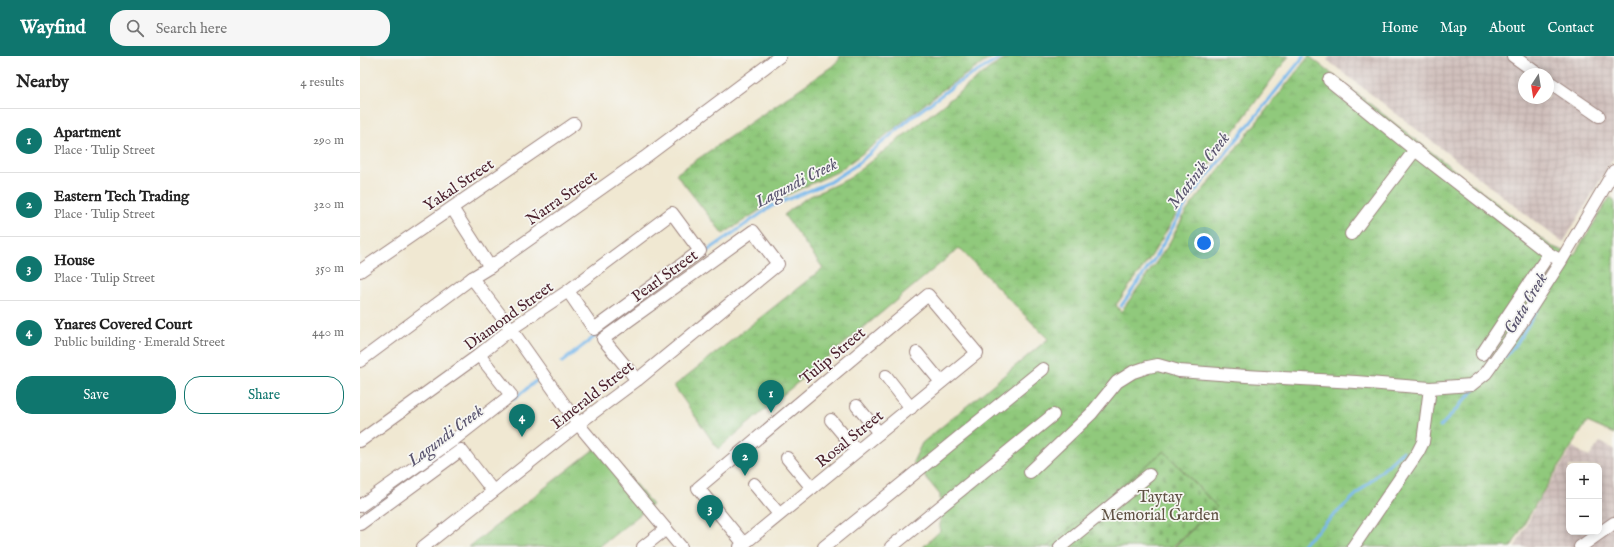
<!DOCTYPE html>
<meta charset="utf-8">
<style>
:root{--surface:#fff;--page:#f6f6f6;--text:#222;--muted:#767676;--line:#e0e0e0;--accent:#0f766e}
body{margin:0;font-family:"IM FELL English",serif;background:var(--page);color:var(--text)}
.controls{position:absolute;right:12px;bottom:12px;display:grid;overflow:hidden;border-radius:8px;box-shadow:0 2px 10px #0003}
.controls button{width:36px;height:36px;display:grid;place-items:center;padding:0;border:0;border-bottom:1px solid var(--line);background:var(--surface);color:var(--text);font:20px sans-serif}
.compass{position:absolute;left:1158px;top:12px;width:36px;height:36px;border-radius:50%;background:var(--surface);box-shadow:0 2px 10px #0003;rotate:192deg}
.you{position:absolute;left:844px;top:187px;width:14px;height:14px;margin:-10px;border:3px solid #fff;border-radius:50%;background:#1a73e8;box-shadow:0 0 0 6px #1a73e833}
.badge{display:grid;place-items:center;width:26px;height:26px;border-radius:50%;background:var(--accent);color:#fff;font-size:13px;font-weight:700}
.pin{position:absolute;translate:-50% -33px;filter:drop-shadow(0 1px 2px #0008)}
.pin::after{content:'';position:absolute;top:21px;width:14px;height:12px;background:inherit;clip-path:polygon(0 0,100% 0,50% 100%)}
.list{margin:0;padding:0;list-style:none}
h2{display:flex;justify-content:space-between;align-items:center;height:52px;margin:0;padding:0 16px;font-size:17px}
h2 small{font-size:13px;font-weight:400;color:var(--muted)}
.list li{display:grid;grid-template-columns:26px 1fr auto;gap:12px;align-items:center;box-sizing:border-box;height:64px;padding:0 16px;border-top:1px solid var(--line)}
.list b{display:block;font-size:15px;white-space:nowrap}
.list p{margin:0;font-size:13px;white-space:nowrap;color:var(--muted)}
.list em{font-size:13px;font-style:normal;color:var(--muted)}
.actions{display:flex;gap:8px;padding:12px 16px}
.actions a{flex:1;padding:9px 0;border:1px solid var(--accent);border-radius:16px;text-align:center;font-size:14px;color:var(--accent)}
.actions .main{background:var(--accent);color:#fff}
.icon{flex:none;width:22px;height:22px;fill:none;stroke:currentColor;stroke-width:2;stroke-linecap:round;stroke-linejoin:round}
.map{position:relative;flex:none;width:1254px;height:491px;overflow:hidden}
header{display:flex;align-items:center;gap:24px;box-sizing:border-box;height:56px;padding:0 20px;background:var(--accent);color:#fff}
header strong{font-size:19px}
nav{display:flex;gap:22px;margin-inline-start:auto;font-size:14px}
.search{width:280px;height:36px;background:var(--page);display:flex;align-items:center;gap:10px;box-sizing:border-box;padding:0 14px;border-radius:16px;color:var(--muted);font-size:15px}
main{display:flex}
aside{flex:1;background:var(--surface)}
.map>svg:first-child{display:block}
.industrial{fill:url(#industrial-grid);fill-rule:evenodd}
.grass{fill:url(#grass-tufts);stroke:#6d7454}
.wetland{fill:url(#wetland-marsh);stroke:#6d7454}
.cemetery{fill:url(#cemetery-stones);stroke:#6d7454}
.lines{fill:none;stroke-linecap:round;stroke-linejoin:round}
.stream{stroke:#77b8ec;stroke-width:3}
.minor-casing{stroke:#9d847e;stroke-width:14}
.minor{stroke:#fff;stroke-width:12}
.labels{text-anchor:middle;stroke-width:3.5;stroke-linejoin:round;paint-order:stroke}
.street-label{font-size:16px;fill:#4a1f2b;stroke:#f6f6f2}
.park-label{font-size:16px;fill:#5f5243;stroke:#f6f6f2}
.water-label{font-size:17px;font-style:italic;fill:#5a556f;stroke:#f6f6f2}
</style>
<header>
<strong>Wayfind</strong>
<div class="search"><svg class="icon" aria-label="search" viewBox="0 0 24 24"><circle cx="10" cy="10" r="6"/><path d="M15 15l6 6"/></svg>Search here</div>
<nav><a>Home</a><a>Map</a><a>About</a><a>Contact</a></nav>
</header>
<main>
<aside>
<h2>Nearby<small>4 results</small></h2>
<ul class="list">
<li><span class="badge">1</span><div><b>Apartment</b><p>Place · Tulip Street</p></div><em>290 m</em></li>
<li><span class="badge">2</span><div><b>Eastern Tech Trading</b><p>Place · Tulip Street</p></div><em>320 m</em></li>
<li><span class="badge">3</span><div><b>House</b><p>Place · Tulip Street</p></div><em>350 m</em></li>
<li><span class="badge">4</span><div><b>Ynares Covered Court</b><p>Public building · Emerald Street</p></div><em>440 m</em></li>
</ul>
<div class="actions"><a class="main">Save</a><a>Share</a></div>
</aside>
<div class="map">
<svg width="1254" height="491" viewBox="0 0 1254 491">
<defs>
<pattern id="industrial-grid" width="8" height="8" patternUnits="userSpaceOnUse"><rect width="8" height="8" fill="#d0c0bc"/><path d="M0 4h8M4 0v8" fill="none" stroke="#b4a5a2"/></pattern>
<pattern id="grass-tufts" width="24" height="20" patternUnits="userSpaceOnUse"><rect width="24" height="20" fill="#90c97c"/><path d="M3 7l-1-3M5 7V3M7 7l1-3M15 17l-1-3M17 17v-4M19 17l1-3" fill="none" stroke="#7eac6b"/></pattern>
<pattern id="wetland-marsh" width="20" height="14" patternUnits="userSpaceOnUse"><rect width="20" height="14" fill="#90c97c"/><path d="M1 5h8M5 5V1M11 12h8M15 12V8" fill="none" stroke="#7eac6b"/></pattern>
<pattern id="cemetery-stones" width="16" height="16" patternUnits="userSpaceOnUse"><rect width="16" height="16" fill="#90c97c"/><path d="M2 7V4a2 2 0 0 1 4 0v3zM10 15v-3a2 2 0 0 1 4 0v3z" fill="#7eac6b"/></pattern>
</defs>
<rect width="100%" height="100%" fill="#f6f6f2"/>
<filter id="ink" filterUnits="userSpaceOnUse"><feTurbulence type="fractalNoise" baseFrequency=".025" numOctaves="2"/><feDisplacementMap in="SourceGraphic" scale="8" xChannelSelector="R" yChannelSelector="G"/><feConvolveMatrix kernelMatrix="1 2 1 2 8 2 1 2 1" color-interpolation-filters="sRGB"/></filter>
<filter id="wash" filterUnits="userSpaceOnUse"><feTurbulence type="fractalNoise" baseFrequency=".012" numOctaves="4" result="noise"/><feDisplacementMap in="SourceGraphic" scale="16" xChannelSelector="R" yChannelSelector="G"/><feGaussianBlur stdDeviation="0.9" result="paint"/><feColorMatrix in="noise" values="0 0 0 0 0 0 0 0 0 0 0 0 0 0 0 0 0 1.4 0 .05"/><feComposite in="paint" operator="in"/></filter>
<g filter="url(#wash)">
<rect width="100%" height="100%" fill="#f0e8d2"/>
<g class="industrial">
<path d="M970,0H1254V101L1203,187L967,4ZM1164,18H1188V42H1164Z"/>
<path d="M1240,386L1254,393V491H1155L1180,442L1213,391L1229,401ZM1209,410H1239V476H1209Z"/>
</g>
<polygon class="grass" points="242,387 292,449 239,491 109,491"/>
<g class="wetland">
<polygon points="480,0 634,0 581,35 511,91 477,116 414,145 363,178 316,118 471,11 479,4"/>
<polygon points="650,0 929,0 831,134 792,199 756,249 761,256 807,191 826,156 839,139 949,0 1191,190 1214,199 1250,141 1254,144 1254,378 1227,366 1181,439 1151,491 814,491 856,451 835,427 804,395 687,491 563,491 580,475 580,439 553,406 562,387 688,283 599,192 358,393 314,330 463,212 424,159 446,142 488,123 630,12"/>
</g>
<polygon class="cemetery" points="804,395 857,451 812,491 687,491"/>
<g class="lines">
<g class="stream">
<polyline points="343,198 412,150 470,126 496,109 552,61 596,28 644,0"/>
<polyline points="761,250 795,202 829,143 944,0"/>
<polyline points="1145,301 1157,287 1188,236"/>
<polyline points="202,306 251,268"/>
<polyline points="154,343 181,321"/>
<polyline points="1080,371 1117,331"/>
<polyline points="0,460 86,397"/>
<polyline points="940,491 1043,395"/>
</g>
</g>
</g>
<g filter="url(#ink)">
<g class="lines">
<defs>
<g id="minor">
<polyline points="1153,0 1178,18"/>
<polyline points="969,24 1055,94 1189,198"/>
<polyline points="1188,25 1239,60"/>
<polyline points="92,152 130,211"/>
<polyline points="991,178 1055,94"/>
<polyline points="0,215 214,68"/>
<polyline points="112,222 151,273 218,368 321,491"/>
<polyline points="557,297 581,326"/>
<polyline points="1122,298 1189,198 1196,202"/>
<polyline points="0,305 112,222 130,211 284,102 420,0"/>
<polyline points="526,320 551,352"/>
<polyline points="497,350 519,377"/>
<polyline points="471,364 497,395"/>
<polyline points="0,385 119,299 151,273 208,235 312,157 340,195 234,273 208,235"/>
<polyline points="427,402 452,432"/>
<polyline points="670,416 731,358 757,326 773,316 788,311 798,309 819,315 886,320 996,326 1070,332 1111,329 1126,317 1156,275 1201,205 1254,115"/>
<polyline points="394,428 419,458"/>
<polyline points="0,450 96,382 151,339 119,299"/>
<polyline points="0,468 101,394 133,435"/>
<polyline points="63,491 218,368 277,324 418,208 393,175 243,283 277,324"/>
<polyline points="283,491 306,473"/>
<polyline points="380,491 617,297 568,239 338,432 384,488"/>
<polyline points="464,491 683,313"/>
<polyline points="531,491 693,359"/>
<polyline points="700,491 789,419"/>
<polyline points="993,491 1058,396 1063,386 1070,332"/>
<polyline points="1220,491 1254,467"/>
</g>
</defs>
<use href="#minor" class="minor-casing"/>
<use href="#minor" class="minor"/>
</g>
</g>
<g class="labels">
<g class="street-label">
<text transform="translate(98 128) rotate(-34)" y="6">Yakal Street</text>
<text transform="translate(201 141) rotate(-35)" y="6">Narra Street</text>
<text transform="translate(304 219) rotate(-36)" y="6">Pearl Street</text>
<text transform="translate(148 259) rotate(-36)" y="6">Diamond Street</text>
<text transform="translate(472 299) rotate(-40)" y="6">Tulip Street</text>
<text transform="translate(232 338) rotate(-38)" y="6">Emerald Street</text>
<text transform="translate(489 382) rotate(-39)" y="6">Rosal Street</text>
</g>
<g class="park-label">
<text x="800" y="446">Taytay<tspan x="800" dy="18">Memorial Garden</tspan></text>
</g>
<g class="water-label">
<text transform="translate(838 114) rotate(-53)" y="6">Matinik Creek</text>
<text transform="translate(436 126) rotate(-27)" y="6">Lagundi Creek</text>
<text transform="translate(1165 247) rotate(-59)" y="6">Gata Creek</text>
<text transform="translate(85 379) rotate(-37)" y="6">Lagundi Creek</text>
</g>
</g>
</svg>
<div class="controls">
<button>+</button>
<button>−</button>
</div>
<svg class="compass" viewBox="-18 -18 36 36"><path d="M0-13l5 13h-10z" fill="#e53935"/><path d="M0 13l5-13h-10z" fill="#767676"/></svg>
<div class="you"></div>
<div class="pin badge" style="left:411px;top:357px">1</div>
<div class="pin badge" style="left:385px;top:420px">2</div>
<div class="pin badge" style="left:350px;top:472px">3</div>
<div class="pin badge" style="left:162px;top:381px">4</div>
</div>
</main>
